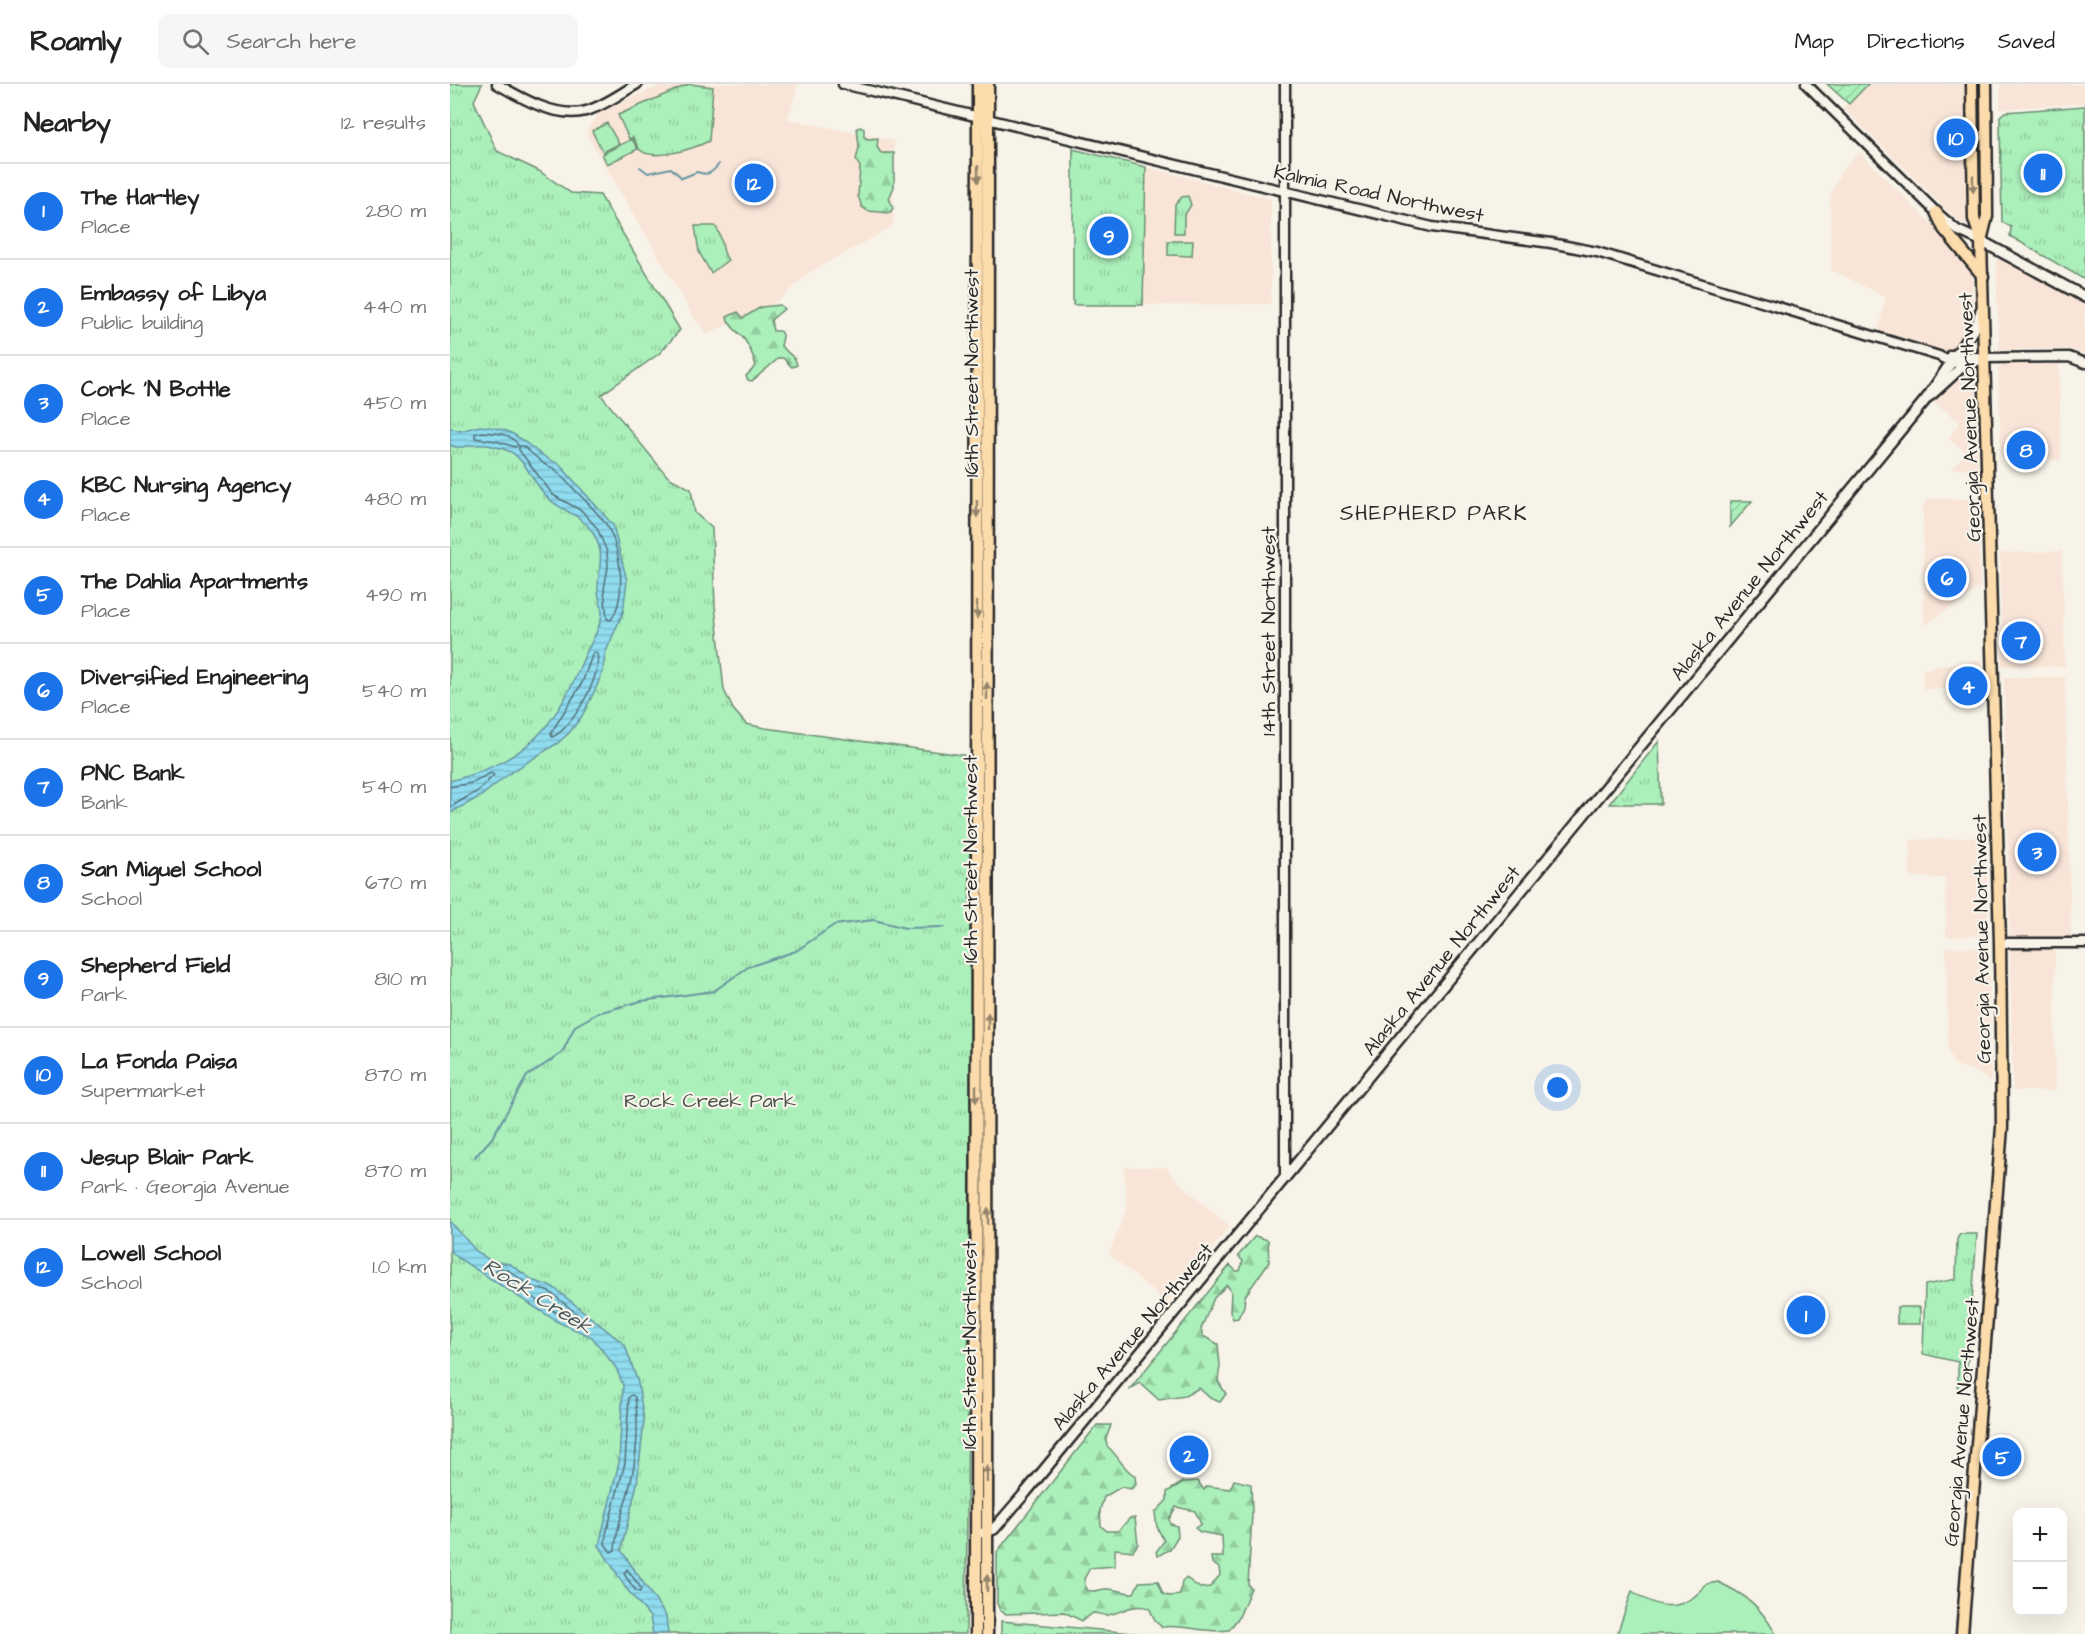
<!DOCTYPE html>
<meta charset="utf-8">
<style>
:root{--surface:#fff;--page:#f6f6f6;--text:#222;--muted:#767676;--line:#e0e0e0;--accent:#1a73e8}
body{margin:0;font-family:"Architects Daughter",sans-serif;background:var(--page);color:var(--text)}
.controls{position:absolute;right:18px;bottom:18px;display:grid;overflow:hidden;border-radius:12px;box-shadow:0 6px 24px #0002}
.controls button{width:54px;height:54px;display:grid;place-items:center;padding:0;border:0;border-bottom:2px solid var(--line);background:var(--surface);color:var(--text);font:30px sans-serif}
.you{position:absolute;left:1108px;top:1004px;width:21px;height:21px;margin:-15px;border:4px solid #fff;border-radius:50%;background:#1a73e8;box-shadow:0 0 0 9px #1a73e833}
.badge{display:grid;place-items:center;width:39px;height:39px;border-radius:50%;background:var(--accent);color:#fff;font-size:20px;font-weight:700}
.pin{position:absolute;translate:-50% -50%;border:3px solid #fff;box-shadow:0 2px 6px #0006}
.list{margin:0;padding:0;list-style:none}
h2{display:flex;justify-content:space-between;align-items:center;height:78px;margin:0;padding:0 24px;font-size:26px}
h2 small{font-size:20px;font-weight:400;color:var(--muted)}
.list li{display:grid;grid-template-columns:39px 1fr auto;gap:18px;align-items:center;box-sizing:border-box;height:96px;padding:0 24px;border-top:2px solid var(--line)}
.list b{display:block;font-size:22px;white-space:nowrap}
.list p{margin:0;font-size:20px;white-space:nowrap;color:var(--muted)}
.list em{font-size:20px;font-style:normal;color:var(--muted)}
.icon{flex:none;width:33px;height:33px;fill:none;stroke:currentColor;stroke-width:2;stroke-linecap:round;stroke-linejoin:round}
.map{position:relative;flex:none;width:1635px;height:1550px;overflow:hidden}
header{display:flex;align-items:center;gap:36px;box-sizing:border-box;height:84px;padding:0 30px;background:var(--surface);border-bottom:2px solid var(--line)}
header strong{font-size:28px}
nav{display:flex;gap:33px;margin-inline-start:auto;font-size:21px}
.search{width:420px;height:54px;background:var(--page);display:flex;align-items:center;gap:15px;box-sizing:border-box;padding:0 21px;border-radius:12px;color:var(--muted);font-size:22px}
main{display:flex}
aside{flex:1;background:var(--surface)}
.map>svg:first-child{display:block}
.built{fill:#f9e5d8}
.grass{fill:#abefba;stroke:#6b8d72;stroke-width:1.5}
.forest{fill:url(#forest-firs);stroke:#6b8d72;stroke-width:1.5}
.park{fill:url(#park-tufts);stroke:#6b8d72;stroke-width:1.5}
.garden{fill:url(#garden-furrows);stroke:#6b8d72;stroke-width:1.5}
.water{fill:url(#water-rules);stroke:#6795a1;stroke-width:1.5}
.lines{fill:none;stroke-linecap:round;stroke-linejoin:round}
.shore{stroke:#537179;stroke-width:1.5}
.stream{stroke:#6795a1;stroke-width:2}
.tertiary-casing{stroke:#2b2b2b;stroke-width:13}
.secondary-casing{stroke:#2b2b2b;stroke-width:14}
.primary-casing{stroke:#2b2b2b;stroke-width:15}
.trunk-casing{stroke:#2b2b2b;stroke-width:15}
.tertiary{stroke:#f7f3e8;stroke-width:8}
.secondary{stroke:#f7f3e8;stroke-width:9}
.primary{stroke:#fcdcac;stroke-width:10}
.trunk{stroke:#fcdcac;stroke-width:10}
.oneway{fill:#94846c}
.labels{text-anchor:middle;stroke-width:4.5;stroke-linejoin:round;paint-order:stroke}
.street-label{font-size:20px;fill:#2b2b2b;stroke:#f7f3e8}
.park-label{font-size:20px;fill:#455248;stroke:#f7f3e8}
.neighbourhood-label{font-size:21px;letter-spacing:1.5px;fill:#2b2b2b;stroke:#f7f3e8}
.water-label{font-size:21px;font-style:italic;fill:#44575c;stroke:#f7f3e8}
</style>
<header>
<strong>Roamly</strong>
<div class="search"><svg class="icon" aria-label="search" viewBox="0 0 24 24"><circle cx="10" cy="10" r="6"/><path d="M15 15l6 6"/></svg>Search here</div>
<nav><a>Map</a><a>Directions</a><a>Saved</a></nav>
</header>
<main>
<aside>
<h2>Nearby<small>12 results</small></h2>
<ul class="list">
<li><span class="badge">1</span><div><b>The Hartley</b><p>Place</p></div><em>280 m</em></li>
<li><span class="badge">2</span><div><b>Embassy of Libya</b><p>Public building</p></div><em>440 m</em></li>
<li><span class="badge">3</span><div><b>Cork 'N Bottle</b><p>Place</p></div><em>450 m</em></li>
<li><span class="badge">4</span><div><b>KBC Nursing Agency</b><p>Place</p></div><em>480 m</em></li>
<li><span class="badge">5</span><div><b>The Dahlia Apartments</b><p>Place</p></div><em>490 m</em></li>
<li><span class="badge">6</span><div><b>Diversified Engineering</b><p>Place</p></div><em>540 m</em></li>
<li><span class="badge">7</span><div><b>PNC Bank</b><p>Bank</p></div><em>540 m</em></li>
<li><span class="badge">8</span><div><b>San Miguel School</b><p>School</p></div><em>670 m</em></li>
<li><span class="badge">9</span><div><b>Shepherd Field</b><p>Park</p></div><em>810 m</em></li>
<li><span class="badge">10</span><div><b>La Fonda Paisa</b><p>Supermarket</p></div><em>870 m</em></li>
<li><span class="badge">11</span><div><b>Jesup Blair Park</b><p>Park · Georgia Avenue</p></div><em>870 m</em></li>
<li><span class="badge">12</span><div><b>Lowell School</b><p>School</p></div><em>1.0 km</em></li>
</ul>
</aside>
<div class="map">
<svg width="1635" height="1550" viewBox="0 0 1635 1550">
<defs>
<pattern id="forest-firs" width="22" height="20" patternUnits="userSpaceOnUse" patternTransform="scale(1.5)"><rect width="22" height="20" fill="#abefba"/><path d="M5 1l3.5 6h-7zM16 11l3.5 6h-7z" fill="#93cda0"/></pattern>
<pattern id="park-tufts" width="24" height="20" patternUnits="userSpaceOnUse" patternTransform="scale(1.5)"><rect width="24" height="20" fill="#abefba"/><path d="M3 7l-1-3M5 7V3M7 7l1-3M15 17l-1-3M17 17v-4M19 17l1-3" fill="none" stroke="#93cda0"/></pattern>
<pattern id="garden-furrows" width="10" height="10" patternUnits="userSpaceOnUse" patternTransform="scale(1.5)"><rect width="10" height="10" fill="#abefba"/><path d="M-1 1l2-2M0 10L10 0M9 11l2-2" fill="none" stroke="#93cda0"/></pattern>
<pattern id="water-rules" width="6" height="5" patternUnits="userSpaceOnUse" patternTransform="scale(1.5)"><rect width="6" height="5" fill="#8fdbef"/><path d="M0 2.5h6" fill="none" stroke="#7cbccd"/></pattern>
</defs>
<rect width="100%" height="100%" fill="#f7f3e8"/>
<filter id="ink" filterUnits="userSpaceOnUse"><feTurbulence type="fractalNoise" baseFrequency=".0167" numOctaves="2"/><feDisplacementMap in="SourceGraphic" scale="12" xChannelSelector="R" yChannelSelector="G"/><feConvolveMatrix kernelMatrix="1 2 1 2 8 2 1 2 1" color-interpolation-filters="sRGB"/></filter>
<g filter="url(#ink)">
<g class="built">
<polygon points="213,0 348,0 338,35 444,57 443,142 359,189 328,217 257,250 246,237 137,51 139,42 147,34 145,30"/>
<polygon points="1418,0 1518,0 1518,140 1509,138 1393,24"/>
<polygon points="1550,0 1635,0 1635,19 1550,25"/>
<polygon points="1409,68 1522,180 1524,235 1507,262 1500,267 1492,267 1428,247 1436,213 1381,186 1380,112 1391,88"/>
<polygon points="696,83 821,115 821,220 693,221"/>
<polygon points="1552,172 1635,218 1635,270 1618,265 1549,266 1546,177"/>
<polygon points="1609,278 1611,376 1551,373 1548,283 1554,280"/>
<polygon points="1519,289 1526,296 1528,384 1502,385 1516,368 1498,355 1510,338 1483,318 1512,290"/>
<polygon points="1478,415 1528,415 1530,503 1474,542 1473,421"/>
<polygon points="1612,467 1615,583 1552,582 1550,469"/>
<polygon points="1532,576 1533,605 1473,605 1473,585"/>
<polygon points="1554,593 1615,593 1621,853 1605,866 1605,1007 1563,1007"/>
<polygon points="1536,753 1538,852 1496,853 1495,794 1460,793 1460,756"/>
<polygon points="1496,863 1539,864 1541,998 1523,986 1509,983 1503,979 1498,966"/>
<polygon points="674,1083 716,1083 728,1098 780,1142 717,1219 659,1170 677,1124"/>
</g>
<g class="grass">
<polygon points="157,39 169,60 153,68 142,47"/>
<path d="M1268,1498C1298,1512 1309,1521 1326,1550H1167L1182,1507C1210,1527 1234,1528 1257,1500Z"/>
</g>
<g class="forest">
<polygon points="410,43 414,45 414,53 418,55 428,54 427,63 431,69 444,69 444,103 439,114 443,124 440,129 418,127 412,123 408,112 410,83 406,76 409,63 407,44"/>
<path d="M330,221L334,225L321,236L323,247H330L333,253L331,262L345,275L347,281L342,283L333,274H329L302,297L298,296L296,292L306,282C304,274 299,262 294,255C288,247 279,243 277,233L288,228L293,234L311,223Z"/>
<polygon points="805,1152 818,1156 819,1178 795,1212 794,1222 788,1234 783,1235 780,1228 781,1207 777,1201 764,1214 751,1245 753,1252 768,1260 770,1282 768,1297 776,1310 770,1318 760,1314 749,1304 735,1312 709,1316 690,1299 679,1306 780,1181 786,1187 790,1187 793,1177 788,1172"/>
<path d="M647,1341H661L656,1355L657,1362C668,1371 672,1384 685,1392L686,1401L681,1405L671,1403L654,1413L650,1426L651,1442L657,1447H668L680,1434H685L688,1460L683,1467L665,1465V1482L640,1484L634,1495L636,1506C644,1509 647,1506 655,1505C666,1504 674,1510 684,1509L689,1498L708,1497L713,1510L718,1512L730,1511L732,1497L736,1494L750,1504L760,1503L770,1491L769,1484L762,1479L761,1473H773L772,1452L750,1448L745,1444L751,1440L745,1427L726,1423L719,1435L720,1440L727,1442L728,1452L720,1465L708,1472L706,1468L714,1457L707,1443L705,1429L717,1416V1408L733,1398L748,1397L754,1406L757,1402L780,1405L784,1396L801,1400L802,1430L798,1501L801,1504L789,1533L779,1546C759,1550 733,1540 712,1543L706,1538L699,1524C682,1519 673,1528 658,1531C653,1532 648,1529 643,1529L632,1537L614,1528L556,1530L550,1527L547,1519V1468Z"/>
<polygon points="551,1537 694,1550 551,1550"/>
</g>
<g class="park">
<polygon points="0,0 32,0 24,17 47,67 89,87 121,109 150,111 230,246 210,269 151,311 218,393 241,405 245,429 262,444 265,522 274,606 283,625 296,640 315,644 519,672 521,944 516,1550 0,1550"/>
<path d="M239,0L263,3L259,57C245,64 204,78 190,66C187,63 185,57 183,53L179,55L168,31Z"/>
<polygon points="1635,22 1635,196 1560,152 1561,143 1552,138 1550,40 1550,32 1555,28"/>
<polygon points="182,55 188,65 157,80 152,70"/>
<polygon points="623,65 696,83 693,221 623,221"/>
<polygon points="738,112 741,121 734,132 734,149 724,149 725,121 732,113"/>
<path d="M245,142H265C274,151 270,167 278,176L261,189L249,168Z"/>
<polygon points="718,157 743,157 742,172 718,171"/>
<polygon points="1209,657 1211,720 1159,720"/>
<polygon points="1510,1150 1527,1150 1516,1296 1514,1296 1513,1306 1508,1306 1508,1278 1473,1270 1475,1201 1506,1195 1507,1155"/>
<rect x="1447" y="1223" width="23" height="17"/>
</g>
<g class="garden">
<polygon points="1377,0 1418,0 1399,20"/>
<polygon points="1280,417 1302,417 1280,443"/>
</g>
<g class="water">
<path d="M30,342C76,345 74,366 109,380L163,441L177,497L173,528L155,570L153,587L146,604L132,632L119,649L108,659L60,689L31,712L0,729V697C78,676 105,645 135,571C141,559 151,543 152,529C152,520 147,511 148,502C149,479 156,468 141,446C129,429 111,427 98,414C85,401 74,375 61,368C51,363 37,360 26,361C15,361 11,366 0,361V344L10,347Z"/>
<polygon points="0,1137 25,1166 41,1177 60,1180 84,1197 103,1203 175,1261 188,1299 194,1337 187,1400 171,1466 216,1532 218,1550 203,1550 200,1533 175,1503 149,1461 169,1378 173,1301 166,1284 142,1253 108,1238 8,1174 0,1166"/>
</g>
<g class="lines">
<g class="shore">
<path d="M31,348C44,349 62,349 68,361L65,363L46,357L25,354V350Z"/>
<path d="M69,362H73L94,380L105,385C118,401 152,430 159,445C171,470 177,512 161,536L157,535L154,505L158,483L157,468L147,444L132,427L103,411L69,366Z"/>
<path d="M146,568C156,586 121,647 102,653L101,649L132,599L143,569Z"/>
<polyline points="0,703 21,699 41,689 44,691 28,707 0,723"/>
<polygon points="49,1184 58,1186 82,1203 100,1208 136,1237 136,1241 133,1242 113,1233 47,1190 46,1186"/>
<path d="M182,1311L185,1313C189,1341 187,1370 181,1397C176,1420 166,1442 165,1466L161,1468L155,1460L156,1450L175,1379L179,1313Z"/>
<polygon points="177,1485 191,1504 190,1508 186,1507 174,1490"/>
</g>
<g class="stream">
<path d="M190,83L198,89L221,84L232,94L247,88C258,92 262,89 269,80"/>
<polyline points="25,1073 42,1054 77,992 112,969 125,942 148,929 191,917 264,907 298,883 346,867 384,841 424,836 455,844 495,843"/>
</g>
<defs>
<g id="tertiary">
<path d="M47,0C71,14 107,35 136,27C154,22 171,9 187,0"/>
<polyline points="393,0 982,143 1101,159 1147,168 1489,272 1500,278 1515,280"/>
<polyline points="835,0 835,1094"/>
<polyline points="1356,0 1486,128 1507,146 1531,157"/>
<polyline points="1501,271 1536,274 1619,273 1635,279"/>
<polyline points="1550,859 1635,859"/>
</g>
<g id="secondary">
<polyline points="1531,157 1635,213"/>
<polyline points="1481,311 1515,280 1536,274"/>
<polyline points="533,1449 544,1445 576,1408 1477,314 1527,240 1531,226"/>
</g>
<g id="primary">
<polyline points="526,1550 528,0"/>
<polyline points="537,1550 538,0"/>
</g>
<g id="trunk">
<polyline points="1522,0 1524,135 1531,157"/>
<polyline points="1486,128 1494,145 1533,192"/>
<polyline points="1512,1550 1552,1043 1550,859 1531,157 1537,132 1536,0"/>
</g>
</defs>
<use href="#tertiary" class="tertiary-casing"/>
<use href="#secondary" class="secondary-casing"/>
<use href="#primary" class="primary-casing"/>
<use href="#trunk" class="trunk-casing"/>
<use href="#tertiary" class="tertiary"/>
<use href="#secondary" class="secondary"/>
<use href="#primary" class="primary"/>
<use href="#trunk" class="trunk"/>
</g>
<defs><path id="oneway-solid" d="M-6-.8H1V-3.2L6.5 0L1 3.2V.8H-6Z" transform="scale(1.5)"/></defs>
<g class="oneway">
<use href="#oneway-solid" transform="translate(528 90) rotate(90)"/>
<use href="#oneway-solid" transform="translate(1523 100) rotate(89)"/>
<use href="#oneway-solid" transform="translate(527 425) rotate(90)"/>
<use href="#oneway-solid" transform="translate(527 526) rotate(90)"/>
<use href="#oneway-solid" transform="translate(537 607) rotate(-90)"/>
<use href="#oneway-solid" transform="translate(538 937) rotate(-90)"/>
<use href="#oneway-solid" transform="translate(526 1010) rotate(90)"/>
<use href="#oneway-solid" transform="translate(538 1132) rotate(-90)"/>
<use href="#oneway-solid" transform="translate(537 1390) rotate(-90)"/>
<use href="#oneway-solid" transform="translate(537 1499) rotate(-90)"/>
</g>
</g>
<g class="labels">
<g class="street-label">
<text transform="translate(929 109) rotate(12)" y="7">Kalmia Road Northwest</text>
<text transform="translate(521 289) rotate(-90)" y="7">16th Street Northwest</text>
<text transform="translate(1519 333) rotate(-92)" y="7">Georgia Avenue Northwest</text>
<text transform="translate(1299 501) rotate(-51)" y="7">Alaska Avenue Northwest</text>
<text transform="translate(818 547) rotate(-90)" y="7">14th Street Northwest</text>
<text transform="translate(520 775) rotate(-90)" y="7">16th Street Northwest</text>
<text transform="translate(1531 855) rotate(-91)" y="7">Georgia Avenue Northwest</text>
<text transform="translate(991 876) rotate(-51)" y="7">Alaska Avenue Northwest</text>
<text transform="translate(682 1252) rotate(-50)" y="7">Alaska Avenue Northwest</text>
<text transform="translate(519 1261) rotate(-90)" y="7">16th Street Northwest</text>
<text transform="translate(1511 1338) rotate(-85)" y="7">Georgia Avenue Northwest</text>
</g>
<g class="park-label">
<text x="260" y="1023">Rock Creek Park</text>
</g>
<g class="neighbourhood-label">
<text x="984" y="436">SHEPHERD PARK</text>
</g>
<g class="water-label">
<text transform="translate(88 1212) rotate(32)" y="7">Rock Creek</text>
</g>
</g>
</svg>
<div class="controls">
<button>+</button>
<button>−</button>
</div>
<div class="you"></div>
<div class="pin badge" style="left:1356px;top:1231px">1</div>
<div class="pin badge" style="left:739px;top:1371px">2</div>
<div class="pin badge" style="left:1587px;top:768px">3</div>
<div class="pin badge" style="left:1518px;top:602px">4</div>
<div class="pin badge" style="left:1552px;top:1373px">5</div>
<div class="pin badge" style="left:1497px;top:494px">6</div>
<div class="pin badge" style="left:1571px;top:557px">7</div>
<div class="pin badge" style="left:1576px;top:366px">8</div>
<div class="pin badge" style="left:659px;top:152px">9</div>
<div class="pin badge" style="left:1506px;top:54px">10</div>
<div class="pin badge" style="left:1593px;top:89px">11</div>
<div class="pin badge" style="left:304px;top:99px">12</div>
</div>
</main>
